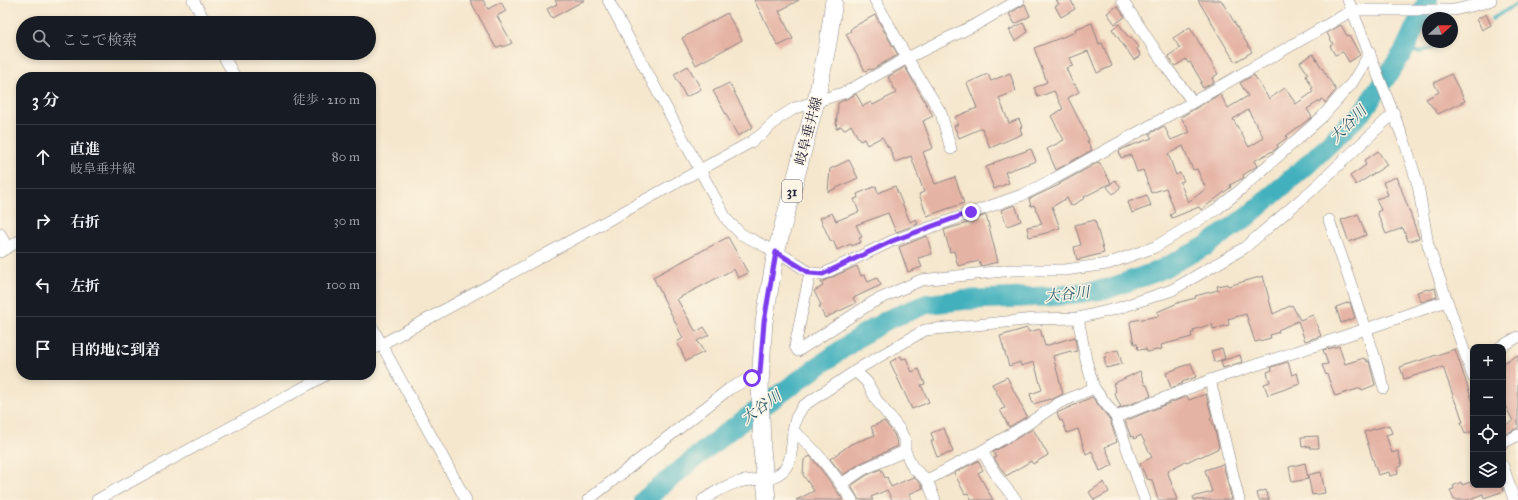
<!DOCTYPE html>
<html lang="ja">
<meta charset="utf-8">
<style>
:root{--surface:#171b24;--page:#20242c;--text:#f1f3f6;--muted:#9ea1a6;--line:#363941}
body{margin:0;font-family:"IM FELL Great Primer","Noto Serif JP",serif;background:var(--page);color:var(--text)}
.controls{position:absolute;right:12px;bottom:12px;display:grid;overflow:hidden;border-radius:8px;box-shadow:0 2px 6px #0003}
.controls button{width:36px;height:36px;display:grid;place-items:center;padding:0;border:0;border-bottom:1px solid var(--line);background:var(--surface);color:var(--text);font:20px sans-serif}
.compass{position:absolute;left:1422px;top:12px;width:36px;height:36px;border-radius:50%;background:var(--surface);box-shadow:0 2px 6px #0003;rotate:69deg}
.stop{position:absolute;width:12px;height:12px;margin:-9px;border:3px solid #7c3aed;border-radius:50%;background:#fff}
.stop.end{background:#7c3aed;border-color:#fff;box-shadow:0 1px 4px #0008}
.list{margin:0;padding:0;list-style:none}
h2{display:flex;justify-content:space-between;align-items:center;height:52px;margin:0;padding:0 16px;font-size:17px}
h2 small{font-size:13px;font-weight:400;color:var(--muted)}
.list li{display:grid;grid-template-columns:26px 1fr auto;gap:12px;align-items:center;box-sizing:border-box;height:64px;padding:0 16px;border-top:1px solid var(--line)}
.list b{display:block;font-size:15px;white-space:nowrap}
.list p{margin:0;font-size:13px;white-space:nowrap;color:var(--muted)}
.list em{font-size:13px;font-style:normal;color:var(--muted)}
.icon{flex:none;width:22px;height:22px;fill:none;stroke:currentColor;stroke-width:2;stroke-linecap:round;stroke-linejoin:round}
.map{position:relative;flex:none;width:1518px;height:500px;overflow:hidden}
.search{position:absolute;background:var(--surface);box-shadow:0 2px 6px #0003;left:16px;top:16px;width:360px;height:44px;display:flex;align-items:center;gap:10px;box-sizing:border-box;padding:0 14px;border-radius:22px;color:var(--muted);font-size:15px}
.panel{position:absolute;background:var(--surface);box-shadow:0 2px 6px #0003;left:16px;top:72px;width:360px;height:308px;border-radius:16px}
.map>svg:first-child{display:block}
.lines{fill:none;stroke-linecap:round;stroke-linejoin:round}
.stream{stroke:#42b1bd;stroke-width:3.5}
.river{stroke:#42b1bd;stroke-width:20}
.building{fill:#e5b3a4;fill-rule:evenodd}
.street-casing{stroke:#8c8484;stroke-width:12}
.primary-casing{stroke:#8c8484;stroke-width:18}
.street{stroke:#fff;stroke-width:11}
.primary{stroke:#fff;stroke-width:17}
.route{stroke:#7c3aed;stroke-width:5}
.labels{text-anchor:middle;stroke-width:3;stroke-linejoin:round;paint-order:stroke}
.shield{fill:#fcf5e5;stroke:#63616e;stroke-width:1}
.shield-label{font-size:13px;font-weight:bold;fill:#22223b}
.street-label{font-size:14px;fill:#22223b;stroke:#fcf5e5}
.water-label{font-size:15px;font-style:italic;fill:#2f5b6f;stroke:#fcf5e5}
</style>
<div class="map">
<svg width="1518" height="500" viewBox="0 0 1518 500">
<rect width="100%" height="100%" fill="#fcf5e5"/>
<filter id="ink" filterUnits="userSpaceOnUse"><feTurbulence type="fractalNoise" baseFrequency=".025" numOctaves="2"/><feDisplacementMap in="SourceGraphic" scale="8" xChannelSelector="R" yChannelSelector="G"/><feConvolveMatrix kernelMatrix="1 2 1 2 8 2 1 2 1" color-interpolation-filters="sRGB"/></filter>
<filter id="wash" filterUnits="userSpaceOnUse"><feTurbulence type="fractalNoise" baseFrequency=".012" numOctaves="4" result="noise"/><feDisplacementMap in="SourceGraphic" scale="16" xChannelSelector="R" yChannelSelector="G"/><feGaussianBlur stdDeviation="0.9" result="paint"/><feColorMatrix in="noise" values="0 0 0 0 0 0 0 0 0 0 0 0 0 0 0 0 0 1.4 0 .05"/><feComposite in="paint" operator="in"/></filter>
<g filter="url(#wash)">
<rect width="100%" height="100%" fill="#f5e7cd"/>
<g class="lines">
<g class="stream">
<polyline points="1492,19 1518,3"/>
<polyline points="1404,51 1420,52 1434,47"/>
</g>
<polyline class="river" points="644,500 727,432 862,335 889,319 927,304 964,300 1056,296 1107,289 1158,271 1206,246 1248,216 1306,166 1364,110 1404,51 1428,0"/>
</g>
<g id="blocks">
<g class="building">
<polygon points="470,0 483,0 488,9 501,2 506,11 497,16 512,43 503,47 502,45 496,48"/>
<polygon points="555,0 585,0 552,18 547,9 557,4"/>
<polygon points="754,0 799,0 779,11 793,39 778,46"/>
<polygon points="1056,0 1071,0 1075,9 1061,17 1055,6 1059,4"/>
<polygon points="1198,0 1221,0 1252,52 1235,62"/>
<polygon points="1025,4 1030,16 1015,24 1009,14"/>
<polygon points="1117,6 1125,17 1115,24 1107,13"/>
<polygon points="727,13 742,40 696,65 682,38"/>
<polygon points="1486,14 1491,25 1482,30 1477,19"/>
<polygon points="875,15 898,55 871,70 870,69 865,71 846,34 851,31 850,30 853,27"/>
<polygon points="1023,23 1028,32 1015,41 1009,30"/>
<polygon points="1092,23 1099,44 1102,43 1112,66 1097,73 1088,51 1070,58 1073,66 1066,68 1073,84 1075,84 1079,92 1068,98 1089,140 1087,141 1092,150 1056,170 1047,149 1064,140 1051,116 1063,109 1054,91 1038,97 1034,88 1047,82 1034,48 1076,32 1075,29"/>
<polygon points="1119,24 1129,38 1131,37 1139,47 1137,49 1141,56 1134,60 1112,29"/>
<polygon points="1341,25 1347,36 1349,35 1360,55 1349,62 1343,52 1335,55 1330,46 1333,44 1327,33"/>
<polygon points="1190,27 1218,74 1212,78 1214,82 1203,88 1200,83 1202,82 1190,62 1188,63 1186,59 1175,66 1168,56 1180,48 1173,38"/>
<path d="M1313,54L1336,90L1325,103L1323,99L1307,109L1312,117L1286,136L1287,138L1277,145L1278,147L1276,149L1254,161L1257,166L1243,175L1244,177L1243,178L1230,185L1231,187L1201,210L1199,207L1172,218L1170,215L1175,212L1166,188L1151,193L1143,170L1137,172L1131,155L1121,158L1119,151L1127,147L1152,138L1149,134L1164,126L1171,140L1190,132L1181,117L1220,94L1228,108L1248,96L1240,83L1254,75L1269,99L1285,88L1296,104L1313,92L1311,89L1313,88L1306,76L1308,74L1300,62ZM1248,110L1264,138L1249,147L1233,119ZM1183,146L1193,170L1197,169L1206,189L1188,202L1180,182L1184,181L1180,173L1176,175L1168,154Z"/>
<polygon points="688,66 701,89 686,97 674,74"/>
<polygon points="905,67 933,116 923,121 933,148 923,152 935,184 955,177 964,203 927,216 919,194 924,192 911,156 895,162 889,147 888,147 882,137 867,145 864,139 860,141 851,125 844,130 841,126 836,129 838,103 856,94 863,106 871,102 873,105 896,93 888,77"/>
<polygon points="1010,73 1016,91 999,98 1009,123 1019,119 1022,127 1020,128 1022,134 990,148 982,128 959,138 954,126 958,124 955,117 977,108 967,83 988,74 991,81"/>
<polygon points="1451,74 1465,101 1438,114 1426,99 1439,92 1434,83"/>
<polygon points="729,83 753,127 738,136 713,91"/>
<polygon points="1031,149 1036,161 1005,172 1009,183 994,189 986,167 994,164 993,163"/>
<polygon points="1378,151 1387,165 1356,185 1350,176 1366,165 1364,161"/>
<polygon points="849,160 858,178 828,192 830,169"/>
<polygon points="1099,162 1111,183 1084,197 1085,198 1071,206 1067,198 1052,207 1060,228 1046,233 1029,237 1027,227 1042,224 1034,205 1031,206 1029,199 1059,185 1059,184"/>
<polygon points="1397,177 1419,238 1411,241 1408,241 1403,228 1386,234 1377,212 1381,210 1376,199 1388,195 1383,182"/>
<polygon points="1115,180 1121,187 1113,194 1107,187"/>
<polygon points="876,186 878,193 895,186 910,222 916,219 918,224 896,232 888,213 856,225 862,237 859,238 861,242 852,246 851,244 837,250 833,240 831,242 820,218 832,213 836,221 859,212 854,199 858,198 857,194"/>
<polygon points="1147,195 1151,206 1132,213 1128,202"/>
<polygon points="1015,205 1021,221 1007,226 1001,210"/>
<polygon points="1358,214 1366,235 1349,242 1341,220"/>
<polygon points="986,215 998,262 981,266 979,261 958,266 954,251 950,252 944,230 974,221 974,219"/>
<polygon points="1095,220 1104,253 1077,260 1074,247 1081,245 1075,225"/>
<polygon points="927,236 932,254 918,258 922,267 908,272 899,247"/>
<polygon points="728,237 748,273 738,278 734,269 677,299 696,332 704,327 709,335 697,341 704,352 686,361 677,342 683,338 653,277"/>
<polygon points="857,266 861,276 864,275 868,282 877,278 881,285 853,298 856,303 825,318 819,306 821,305 814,291 823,286 821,282"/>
<polygon points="1263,276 1273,314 1292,305 1300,320 1313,315 1321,336 1305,341 1298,321 1278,330 1279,332 1270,335 1271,338 1255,342 1246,314 1228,319 1229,325 1213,329 1212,324 1193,330 1194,333 1191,333 1192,337 1161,345 1162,349 1147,352 1146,349 1138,350 1137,344 1134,344 1130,323 1131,321 1159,316 1157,312 1180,302 1196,298 1195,296 1218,290 1217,286 1227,284 1228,286"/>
<polygon points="1435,288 1437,297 1421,302 1417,292 1428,289 1429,290"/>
<polygon points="1350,302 1355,318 1341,323 1336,307"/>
<polygon points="1027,328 1029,332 1040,329 1045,346 1075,337 1077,351 1071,353 1071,351 1053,356 1063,394 1051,400 1050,399 1033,404 1030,394 1042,390 1034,362 1021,366 1020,362 1009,366 1000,336"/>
<polygon points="1339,346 1345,364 1364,358 1365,360 1367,359 1367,362 1369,361 1375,385 1362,390 1361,388 1335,396 1327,374 1326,375 1322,365 1328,364 1323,350"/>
<polygon points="1222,348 1225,359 1214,362 1211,351"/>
<polygon points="1455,349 1473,403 1473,431 1465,434 1461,422 1463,422 1457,404 1456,404 1443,367 1404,379 1400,367"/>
<polygon points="1118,350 1122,364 1106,368 1104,357 1106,357 1105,353"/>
<polygon points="1240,355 1242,362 1223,368 1221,361"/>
<polygon points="1518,355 1518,428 1503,435 1503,426 1513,421 1503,402 1503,363"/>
<polygon points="901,356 902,359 906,358 912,372 919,369 925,384 921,385 929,402 912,409 890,362"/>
<polygon points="1288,362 1292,375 1297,373 1300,384 1268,395 1264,384 1270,382 1267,372 1272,370 1271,367"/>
<polygon points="1191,363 1196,377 1182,382 1183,383 1171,388 1166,373"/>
<polygon points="1140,371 1145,385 1147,385 1151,396 1118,409 1121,407 1114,393 1116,391 1113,384"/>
<polygon points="1007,377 1026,415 1026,417 1009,427 1000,410 1005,408 992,384"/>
<polygon points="1206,394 1212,417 1210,418 1214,426 1219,448 1200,457 1199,456 1187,462 1186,461 1169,470 1168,473 1177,500 1158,500 1152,480 1147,479 1140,464 1152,457 1141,435 1134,439 1133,436 1131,437 1125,421 1187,396 1189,400"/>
<polygon points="1092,397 1110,420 1117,442 1105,447 1113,465 1100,471 1092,451 1086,454 1078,429 1067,433 1062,420 1060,421 1057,413"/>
<polygon points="884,421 894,434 898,446 861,463 843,475 830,459 851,444 875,435 871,427"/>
<polygon points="1389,425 1392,433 1386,435 1392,453 1398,451 1402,466 1397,468 1398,474 1390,476 1389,472 1378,475 1364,432"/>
<polygon points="944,428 953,452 937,457 931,441 934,441 931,433"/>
<polygon points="1033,429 1048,455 1033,464 1031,461 1006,476 994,458 996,457 993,452"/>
<polygon points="1318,436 1319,448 1310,448 1310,446 1302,447 1301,437"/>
<polygon points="810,456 826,476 843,500 796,500 814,491 803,475 804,460"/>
<polygon points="978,461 983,470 978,473 993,500 972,500 968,493 965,494 954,473"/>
<polygon points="1305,463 1308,479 1292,482 1289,467"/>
<polygon points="1223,464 1232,500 1194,500 1193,497 1212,492 1205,470"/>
<polygon points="881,469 885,478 887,477 891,487 913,477 921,484 923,488 909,494 912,500 892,500 887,490 871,497 873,500 859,500 851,486 867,475"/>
<polygon points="1321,472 1325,493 1312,495 1308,475"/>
<polygon points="1104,482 1109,492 1094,500 1089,492"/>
<polygon points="1461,482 1462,485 1470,482 1471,485 1502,485 1504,491 1484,498 1483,494 1467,500 1454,500 1450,490 1454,489 1453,486"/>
<polygon points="1266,490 1269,500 1259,500 1257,493"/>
</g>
</g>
</g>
<g filter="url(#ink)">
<use href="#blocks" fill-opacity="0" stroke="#8c8484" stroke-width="1"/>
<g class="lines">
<defs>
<g id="street">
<polyline points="193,0 206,23"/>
<polyline points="608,0 727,220 741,234 786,257 810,273 823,274 892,241 1022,195 1048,182 1193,102 1353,10 1454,10 1480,4 1491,0"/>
<polyline points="875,0 907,58 941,113 951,149"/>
<polyline points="1122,0 1167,68 1193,102"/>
<polyline points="1348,0 1405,143 1418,185 1428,245 1473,377"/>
<polyline points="222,53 235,77"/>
<polyline points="1329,220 1366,329 1384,388"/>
<polyline points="0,234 7,248"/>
<polyline points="0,252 21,240"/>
<polyline points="810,273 795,346 798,351 873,302 921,280 1012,270 1065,270 1107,264 1155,247 1217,209 1239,191 1322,117 1352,83 1370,53"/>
<polyline points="1078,318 1086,360 1094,388 1116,417 1145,500"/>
<polyline points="371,325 466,500"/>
<polyline points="1500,347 1518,337"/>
<polyline points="371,350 751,142 762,134 779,118 795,108 846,92 907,58 977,24 1019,0"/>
<polyline points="855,371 867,382 877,401 900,430 905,441 905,451 913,468 927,480 982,451 1026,425 1059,403 1094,388"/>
<polyline points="1210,380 1239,500"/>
<polyline points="1116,417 1210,380 1366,329 1446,301"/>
<polyline points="793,431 796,418 803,406 863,366 925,330 1035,319 1078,318 1119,308 1172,290 1244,248 1311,191 1394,113"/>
<polyline points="1503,443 1518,435"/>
<polyline points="982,451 998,478 1016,500"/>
<polyline points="1503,466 1514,500"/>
<polyline points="927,480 935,500"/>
<polyline points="841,484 864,469 905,451"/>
<polyline points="97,500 326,375"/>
<polyline points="588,500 729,389 760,373"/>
<path d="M703,500C714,493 725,485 739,482C747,480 755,480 763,479C793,475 791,455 793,431C816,448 835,476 852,500"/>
</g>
<polyline id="primary" points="767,500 762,449 760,383 764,322 776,252 816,101 828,43 834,0"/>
</defs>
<use href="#street" class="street-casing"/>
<use href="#primary" class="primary-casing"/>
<use href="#street" class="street"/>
<use href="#primary" class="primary"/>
</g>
</g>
<g class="lines" filter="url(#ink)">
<polyline class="route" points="752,378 760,373 764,322 776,252 810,273 823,274 892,241 971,212"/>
</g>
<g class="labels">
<rect class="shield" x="782" y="180" width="20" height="22" rx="3"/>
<g class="shield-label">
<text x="792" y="196">31</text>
</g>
<g class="street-label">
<text transform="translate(808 131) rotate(-75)" y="5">岐阜垂井線</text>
</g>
<g class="water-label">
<text transform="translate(1348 124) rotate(-45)" y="5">大谷川</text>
<text transform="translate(1067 294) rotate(-6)" y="5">大谷川</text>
<text transform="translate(761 407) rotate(-36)" y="5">大谷川</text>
</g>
</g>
</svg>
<div class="controls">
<button>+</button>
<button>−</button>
<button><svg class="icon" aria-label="locate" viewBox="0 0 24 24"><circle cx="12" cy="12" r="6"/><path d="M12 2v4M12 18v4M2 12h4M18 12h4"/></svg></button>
<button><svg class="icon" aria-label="layers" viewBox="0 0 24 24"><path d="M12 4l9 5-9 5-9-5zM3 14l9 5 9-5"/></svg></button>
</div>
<svg class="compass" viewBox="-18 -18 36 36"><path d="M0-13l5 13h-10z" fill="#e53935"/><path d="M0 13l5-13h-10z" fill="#9ea1a6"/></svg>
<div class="stop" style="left:752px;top:378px"></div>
<div class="stop end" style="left:971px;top:212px"></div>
<div class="search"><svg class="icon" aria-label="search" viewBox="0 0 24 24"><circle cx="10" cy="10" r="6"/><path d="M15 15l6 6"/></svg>ここで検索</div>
<section class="panel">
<h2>3 分<small>徒歩 · 210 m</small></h2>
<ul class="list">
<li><svg class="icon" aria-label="ahead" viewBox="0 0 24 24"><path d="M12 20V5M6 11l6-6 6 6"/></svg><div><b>直進</b><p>岐阜垂井線</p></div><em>80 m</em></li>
<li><svg class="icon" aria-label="right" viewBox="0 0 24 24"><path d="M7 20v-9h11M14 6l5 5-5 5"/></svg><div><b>右折</b></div><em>30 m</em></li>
<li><svg class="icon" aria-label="left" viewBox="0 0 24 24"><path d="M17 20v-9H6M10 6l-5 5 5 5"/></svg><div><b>左折</b></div><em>100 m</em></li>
<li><svg class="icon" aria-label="arrive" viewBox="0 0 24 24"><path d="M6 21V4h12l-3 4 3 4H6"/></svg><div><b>目的地に到着</b></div></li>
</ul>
</section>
</div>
